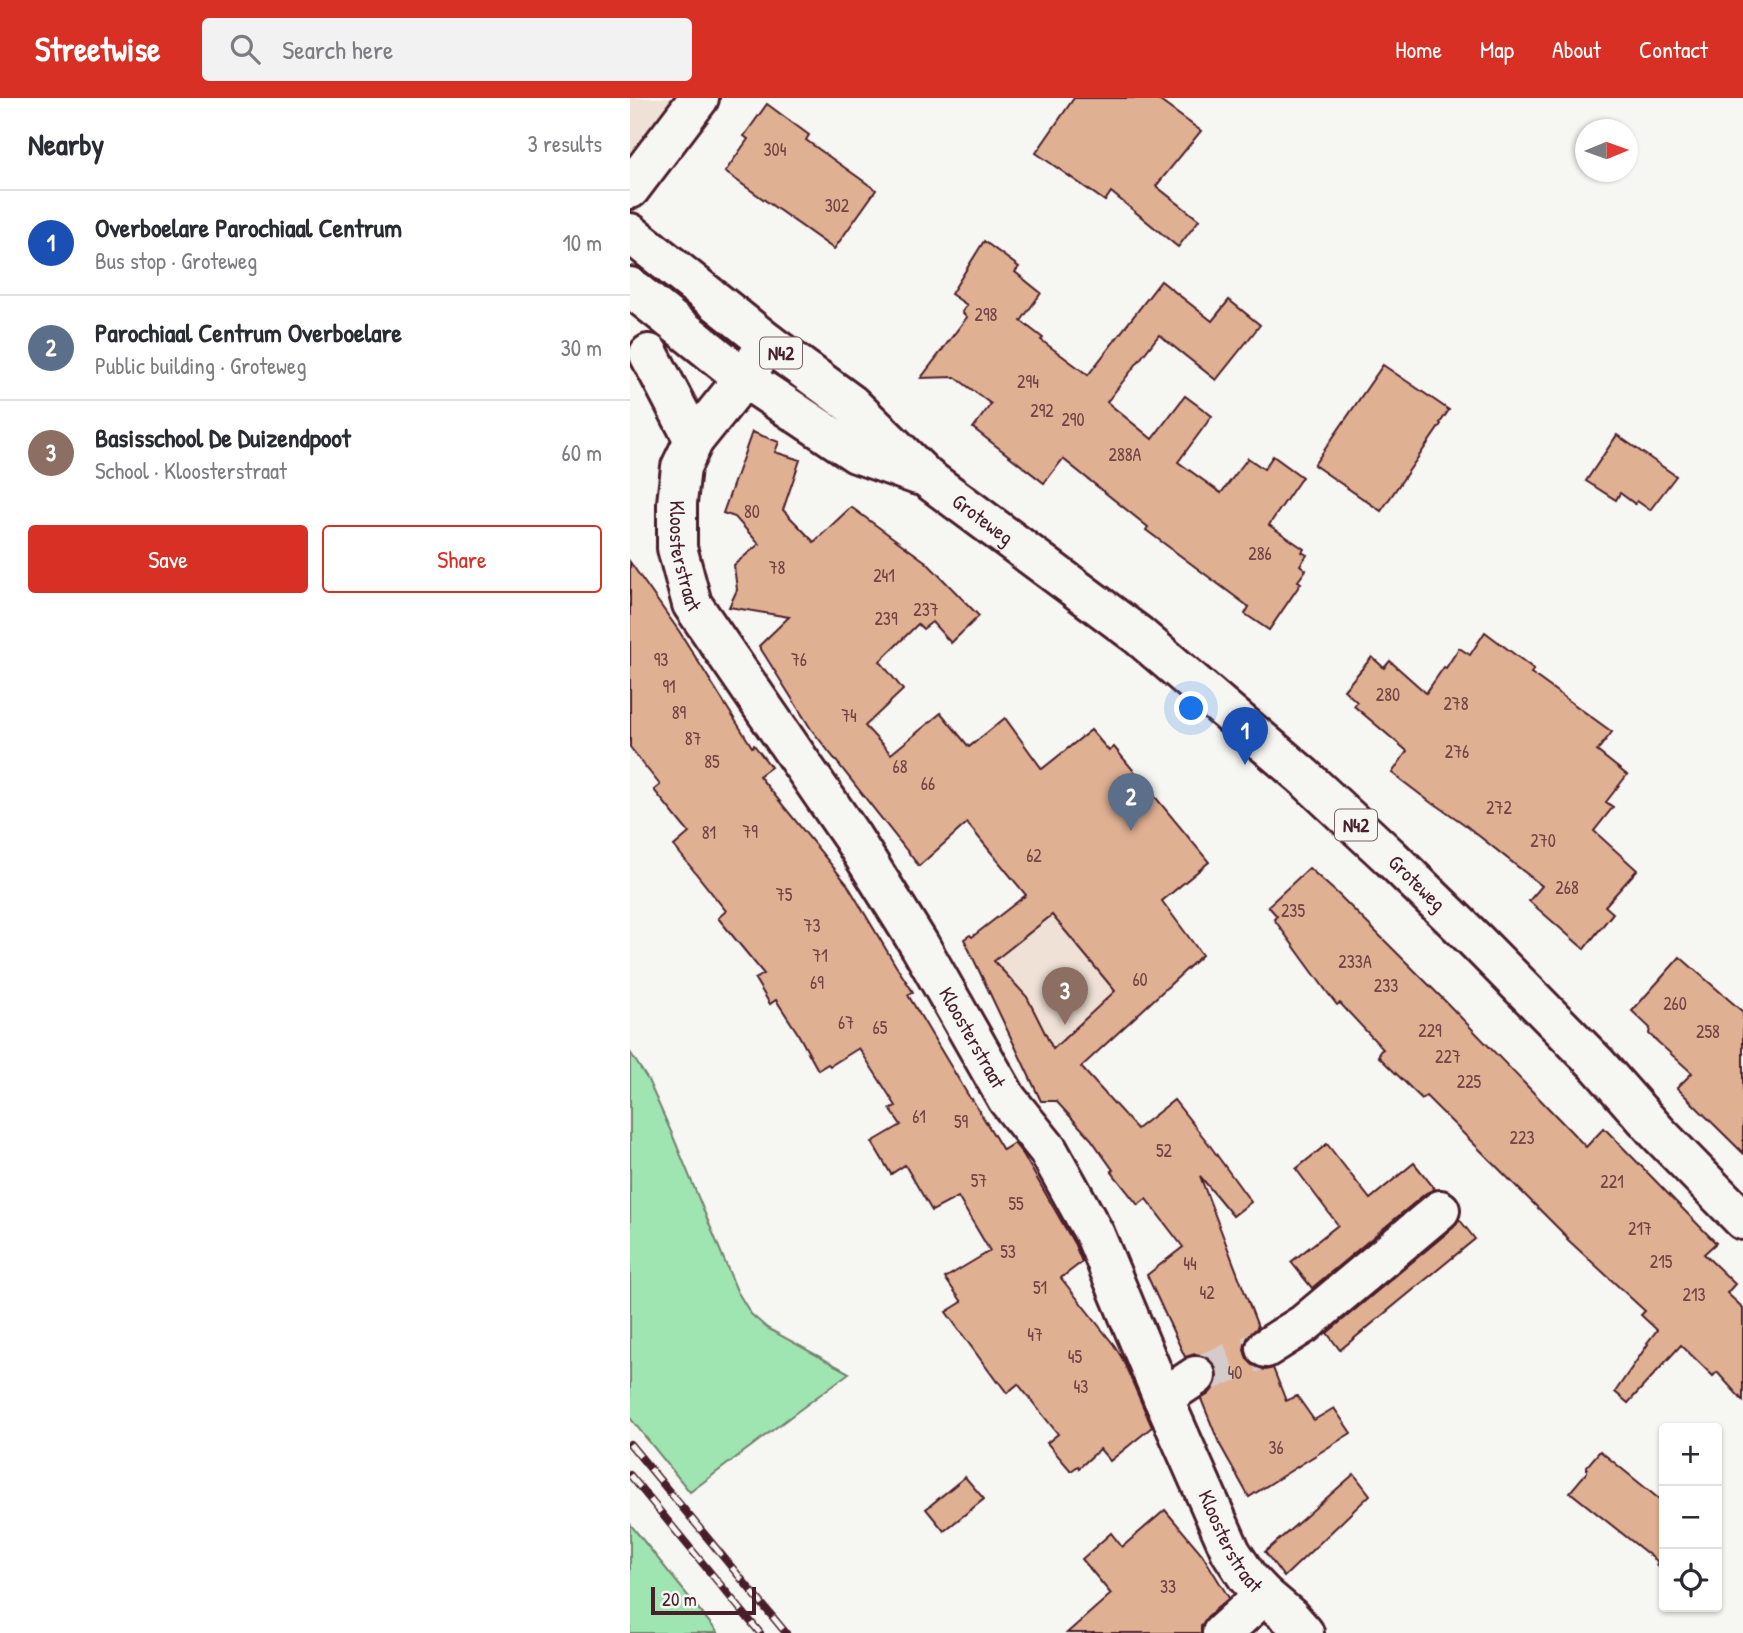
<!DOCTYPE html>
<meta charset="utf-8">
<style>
:root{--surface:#fff;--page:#f2f2f3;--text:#2b2b33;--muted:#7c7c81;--line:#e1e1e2;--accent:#d93025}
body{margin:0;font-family:"Patrick Hand",sans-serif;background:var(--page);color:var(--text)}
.controls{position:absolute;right:21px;bottom:21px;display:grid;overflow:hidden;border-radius:7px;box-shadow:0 2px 5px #0004}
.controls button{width:63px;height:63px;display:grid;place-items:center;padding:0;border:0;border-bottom:2px solid var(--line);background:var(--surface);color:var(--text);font:35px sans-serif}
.compass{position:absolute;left:945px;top:21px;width:63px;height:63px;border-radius:50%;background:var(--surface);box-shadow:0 2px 5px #0004;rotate:89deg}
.scale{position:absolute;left:21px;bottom:18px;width:105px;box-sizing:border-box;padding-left:7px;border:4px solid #4a1f2b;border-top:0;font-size:19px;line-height:24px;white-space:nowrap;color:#4a1f2b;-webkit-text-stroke:5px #f6f6f2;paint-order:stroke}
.you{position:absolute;left:562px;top:611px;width:24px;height:24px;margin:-18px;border:5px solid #fff;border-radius:50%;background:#1a73e8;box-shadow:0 0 0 10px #1a73e833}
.badge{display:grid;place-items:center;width:46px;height:46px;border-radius:50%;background:var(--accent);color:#fff;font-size:23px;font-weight:700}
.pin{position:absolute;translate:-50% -58px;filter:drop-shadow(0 2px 4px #0008)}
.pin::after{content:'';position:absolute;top:37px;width:24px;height:21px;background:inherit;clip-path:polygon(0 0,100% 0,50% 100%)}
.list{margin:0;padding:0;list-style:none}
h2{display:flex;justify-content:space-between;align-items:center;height:91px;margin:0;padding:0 28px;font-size:30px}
h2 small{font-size:23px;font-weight:400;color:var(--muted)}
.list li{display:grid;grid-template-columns:46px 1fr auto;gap:21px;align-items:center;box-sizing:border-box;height:105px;padding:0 28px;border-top:2px solid var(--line)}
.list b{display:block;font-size:26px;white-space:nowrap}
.list p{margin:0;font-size:23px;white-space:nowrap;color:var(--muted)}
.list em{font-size:23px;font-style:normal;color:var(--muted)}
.actions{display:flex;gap:14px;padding:21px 28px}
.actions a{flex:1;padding:16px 0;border:2px solid var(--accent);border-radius:7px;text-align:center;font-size:24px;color:var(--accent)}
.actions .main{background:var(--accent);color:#fff}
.icon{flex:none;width:38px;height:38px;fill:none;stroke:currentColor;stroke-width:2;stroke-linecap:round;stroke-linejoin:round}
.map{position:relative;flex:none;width:1113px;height:1535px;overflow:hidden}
header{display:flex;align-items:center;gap:42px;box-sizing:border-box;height:98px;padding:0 35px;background:var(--accent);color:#fff}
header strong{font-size:33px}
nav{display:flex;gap:38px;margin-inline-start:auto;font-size:24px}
.search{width:490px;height:63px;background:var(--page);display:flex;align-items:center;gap:18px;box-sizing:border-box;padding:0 24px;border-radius:7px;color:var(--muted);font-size:26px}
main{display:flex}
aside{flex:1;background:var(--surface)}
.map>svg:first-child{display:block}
.built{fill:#efe1d5}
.green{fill:#9ee5b2;stroke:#74826e;stroke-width:2}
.building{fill:#e0b092;stroke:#4a1f2b;stroke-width:2;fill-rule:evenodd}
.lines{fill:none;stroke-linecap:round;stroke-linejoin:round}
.minor-tunnel{stroke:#d4cbca;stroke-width:38;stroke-dasharray:38 19;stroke-linecap:butt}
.minor-casing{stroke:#4a1f2b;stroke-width:44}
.major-casing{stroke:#4a1f2b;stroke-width:44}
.minor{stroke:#f6f6f2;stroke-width:38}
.major{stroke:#f6f6f2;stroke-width:38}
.rail-casing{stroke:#4a1f2b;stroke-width:8}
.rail{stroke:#f6f6f2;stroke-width:5;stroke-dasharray:16;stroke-linecap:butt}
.labels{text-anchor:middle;stroke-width:5;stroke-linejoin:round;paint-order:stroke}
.number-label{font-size:18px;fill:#704345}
.shield{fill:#f6f6f2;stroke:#7e6067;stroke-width:2}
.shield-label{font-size:19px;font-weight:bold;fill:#4a1f2b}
.street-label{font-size:21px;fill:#4a1f2b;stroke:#f6f6f2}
</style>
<header>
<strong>Streetwise</strong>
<div class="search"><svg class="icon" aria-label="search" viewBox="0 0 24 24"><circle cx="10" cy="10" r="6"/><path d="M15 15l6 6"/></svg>Search here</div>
<nav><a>Home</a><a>Map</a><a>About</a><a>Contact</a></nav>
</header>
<main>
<aside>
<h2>Nearby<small>3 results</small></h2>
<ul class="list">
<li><span class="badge" style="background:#1a4fb4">1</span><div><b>Overboelare Parochiaal Centrum</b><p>Bus stop · Groteweg</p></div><em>10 m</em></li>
<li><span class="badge" style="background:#5c6f8a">2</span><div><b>Parochiaal Centrum Overboelare</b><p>Public building · Groteweg</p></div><em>30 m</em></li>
<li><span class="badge" style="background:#8d6e63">3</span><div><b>Basisschool De Duizendpoot</b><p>School · Kloosterstraat</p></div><em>60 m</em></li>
</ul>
<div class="actions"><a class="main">Save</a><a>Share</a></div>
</aside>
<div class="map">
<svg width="1113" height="1535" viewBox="0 0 1113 1535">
<rect width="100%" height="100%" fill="#f6f6f2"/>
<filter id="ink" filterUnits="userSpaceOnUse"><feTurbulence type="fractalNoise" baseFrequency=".0143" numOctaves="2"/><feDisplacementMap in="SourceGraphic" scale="14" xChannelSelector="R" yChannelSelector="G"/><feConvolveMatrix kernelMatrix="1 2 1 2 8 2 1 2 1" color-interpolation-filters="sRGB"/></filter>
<g filter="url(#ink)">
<g class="built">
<polygon points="0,0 46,0 0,60"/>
<polygon points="437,764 547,823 572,857 417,1000 412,1003 408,1001 335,845"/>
</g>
<g class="green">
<polygon points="0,954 18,982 42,1036 107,1193 121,1216 137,1230 219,1275 60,1394 0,1320"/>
<polygon points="0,1426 88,1535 0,1535"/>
</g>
<g class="building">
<polygon points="444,0 526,0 571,33 526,88 569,122 548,149 481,94 475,103 406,55"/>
<polygon points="137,6 179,37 176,42 246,92 204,151 95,74 118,41 114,38"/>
<polygon points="354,143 389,169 385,174 411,195 391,223 413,240 411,242 458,277 531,183 582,223 599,202 630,227 586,282 529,237 477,304 522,341 555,298 582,318 548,364 591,395 618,360 634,371 643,358 672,379 639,427 674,451 672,454 677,457 670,467 676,472 668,483 671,485 639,532 615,516 619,509 516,432 518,429 433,361 414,385 343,330 361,306 325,279 291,280 337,219 332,214 337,207 321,196"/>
<polygon points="753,267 819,312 810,325 811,326 751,413 684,367"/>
<path d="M122,334L149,344L145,354L170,362L153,412L184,444L221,409L296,464L349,518L321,545L302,524L293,531L288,526L250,563L273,592L235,628L261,656L311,615L339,649L375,620L412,671L461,632L479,653L484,649L579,764L532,803L572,857L451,969L507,1031L544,1002L578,1045L621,1104L603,1118L570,1078L628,1229L616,1240L614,1252L617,1261L626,1270L636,1272L643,1270L656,1303L667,1298L684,1322L704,1310L721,1335L619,1399L589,1345L571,1301L579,1296L586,1287L588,1277L584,1266L575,1258L565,1256L555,1259L517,1177L553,1149L516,1101L508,1107L481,1073L483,1072L461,1041L426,1003H411L334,841L340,837L342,839L396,797L337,725L289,768L181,631L129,548L159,519L99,509L107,492L104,467L129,446L105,419L93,415ZM422,817L485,893L423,951L397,899L364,863Z"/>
<polygon points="987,337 1046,378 1020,412 1007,403 1005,406 990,395 986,402 956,383"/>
<polygon points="0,464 49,533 122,649 124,647 141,669 129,678 217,786 266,868 283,894 278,897 341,1002 342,1001 373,1052 384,1045 393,1056 445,1147 452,1164 431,1180 484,1247 492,1260 522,1329 480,1363 470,1351 449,1370 448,1368 441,1373 417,1345 428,1336 388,1286 377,1295 368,1283 367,1284 316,1214 332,1204 315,1180 360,1153 328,1099 302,1113 275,1067 261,1076 242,1044 271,1027 260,1011 266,1008 229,950 200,968 198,966 188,972 167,934 146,902 140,906 125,881 134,876 88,820 96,813 44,748 59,735 24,692 30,687 0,649"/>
<polygon points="855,534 904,571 901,575 982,634 967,653 997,677 976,704 983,709 964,733 1007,772 975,808 983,815 954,851 899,803 912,788 834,726 805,706 804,707 762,675 777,653 724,608 727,604 714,592 742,559 754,570 760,563 796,595 814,569 816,570 829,550 840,557"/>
<polygon points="679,770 708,796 814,902 956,1049 974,1030 1086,1145 1074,1156 1105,1186 1097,1195 1113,1210 1113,1303 1087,1274 1083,1278 1051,1247 998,1305 985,1294 1018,1246 1017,1245 1027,1232 1011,1217 1015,1213 937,1141 938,1140 796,998 792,1001 748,958 750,956 749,954 753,951 710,905 707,907 697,894 644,821 647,818 638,808"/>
<polygon points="1050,859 1113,914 1113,1055 1047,990 1062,975 1019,936 1020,930 1002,913"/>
<polygon points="697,1046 740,1101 784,1065 805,1091 796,1095 682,1190 661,1164 708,1127 666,1071"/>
<polygon points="829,1121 845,1141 710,1252 697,1235 824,1129"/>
<polygon points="970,1353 1034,1405 1034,1474 1026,1467 1028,1464 940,1394 957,1374 957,1368"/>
<polygon points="724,1376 740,1397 654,1479 635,1454"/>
<polygon points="335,1379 354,1401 314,1433 296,1411"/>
<polygon points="535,1412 572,1456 599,1500 577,1519 571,1528 571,1535 437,1535 481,1496 452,1461 481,1435 492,1449"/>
</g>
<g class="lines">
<polyline class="minor-tunnel" points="566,1278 636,1250"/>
<defs>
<g id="minor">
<polyline points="0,91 69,0"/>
<path id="s1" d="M138,245L114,280L64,342L51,369L47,405V450L62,506L222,739L290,848L377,1001L418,1052L465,1137L533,1300L601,1454L618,1480L634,1497L660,1519L674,1535"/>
<polyline points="19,256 64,342"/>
<polyline points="636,1250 674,1226 810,1112"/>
<polyline points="533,1300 566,1278"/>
<polyline points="592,1535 634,1497"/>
</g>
<g id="major">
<path id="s2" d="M0,135L138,245L221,306L297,380L508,537L674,679L760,759L846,843L967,966L1028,1035L1113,1122"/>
<polyline points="0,189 114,280 226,355 288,377"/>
</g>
</defs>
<use href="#minor" class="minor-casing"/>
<use href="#major" class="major-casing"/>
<use href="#minor" class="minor"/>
<use href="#major" class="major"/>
<defs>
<g id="rail">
<polyline points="0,1346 156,1535"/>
<polyline points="0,1377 130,1535"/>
</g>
</defs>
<use href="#rail" class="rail-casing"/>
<use href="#rail" class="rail"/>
</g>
</g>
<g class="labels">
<g class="number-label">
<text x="145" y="58">304</text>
<text x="207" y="114">302</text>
<text x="356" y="223">298</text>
<text x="398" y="290">294</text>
<text x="412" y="319">292</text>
<text x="443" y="328">290</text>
<text x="495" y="363">288A</text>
<text x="122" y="420">80</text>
<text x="630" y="462">286</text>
<text x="147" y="476">78</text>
<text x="254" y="484">241</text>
<text x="296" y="518">237</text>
<text x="256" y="527">239</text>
<text x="31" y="568">93</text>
<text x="169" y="568">76</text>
<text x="39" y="595">91</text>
<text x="758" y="603">280</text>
<text x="826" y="612">278</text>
<text x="49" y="621">89</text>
<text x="219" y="624">74</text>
<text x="63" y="647">87</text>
<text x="827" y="660">276</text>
<text x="82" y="670">85</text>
<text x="270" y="675">68</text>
<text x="298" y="692">66</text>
<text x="869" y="716">272</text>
<text x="120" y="740">79</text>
<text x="79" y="741">81</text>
<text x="913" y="749">270</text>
<text x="404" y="764">62</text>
<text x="937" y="796">268</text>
<text x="154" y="803">75</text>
<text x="663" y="819">235</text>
<text x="182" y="834">73</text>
<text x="190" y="864">71</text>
<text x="725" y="870">233A</text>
<text x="510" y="888">60</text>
<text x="187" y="891">69</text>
<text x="756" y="894">233</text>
<text x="1045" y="912">260</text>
<text x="216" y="931">67</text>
<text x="250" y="936">65</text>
<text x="800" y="939">229</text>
<text x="1078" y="940">258</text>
<text x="818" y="965">227</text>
<text x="839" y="990">225</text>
<text x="289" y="1025">61</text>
<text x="331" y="1030">59</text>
<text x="892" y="1046">223</text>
<text x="534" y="1059">52</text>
<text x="349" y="1089">57</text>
<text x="982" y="1090">221</text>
<text x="386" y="1112">55</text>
<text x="1010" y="1137">217</text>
<text x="378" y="1160">53</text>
<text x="1031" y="1170">215</text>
<text x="560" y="1172">44</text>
<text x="410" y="1196">51</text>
<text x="577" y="1201">42</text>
<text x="1064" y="1203">213</text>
<text x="405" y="1243">47</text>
<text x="445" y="1265">45</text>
<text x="605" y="1281">40</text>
<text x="451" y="1295">43</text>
<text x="646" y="1356">36</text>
<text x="538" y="1495">33</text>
</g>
<g class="shield">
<rect x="130" y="239.5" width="42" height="31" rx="5"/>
<rect x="705" y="711.5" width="42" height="31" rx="5"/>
</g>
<g class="shield-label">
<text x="151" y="262">N42</text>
<text x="726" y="734">N42</text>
</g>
<g class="street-label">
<text dy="7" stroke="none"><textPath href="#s2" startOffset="455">Groteweg</textPath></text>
<text dy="7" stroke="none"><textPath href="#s1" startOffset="242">Kloosterstraat</textPath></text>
<text dy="7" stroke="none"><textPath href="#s2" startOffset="1022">Groteweg</textPath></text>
<text dy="7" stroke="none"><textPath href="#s1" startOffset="808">Kloosterstraat</textPath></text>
<text dy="7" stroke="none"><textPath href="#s1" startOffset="1376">Kloosterstraat</textPath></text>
</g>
</g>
</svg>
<div class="controls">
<button>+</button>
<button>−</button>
<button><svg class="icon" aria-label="locate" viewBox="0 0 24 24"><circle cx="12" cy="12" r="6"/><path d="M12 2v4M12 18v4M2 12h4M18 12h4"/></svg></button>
</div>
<svg class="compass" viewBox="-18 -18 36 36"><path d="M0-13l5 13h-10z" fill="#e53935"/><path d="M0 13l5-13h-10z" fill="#7c7c81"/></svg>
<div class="scale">20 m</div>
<div class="you"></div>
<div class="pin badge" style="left:615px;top:667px;background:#1a4fb4">1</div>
<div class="pin badge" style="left:501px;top:733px;background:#5c6f8a">2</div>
<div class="pin badge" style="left:435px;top:927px;background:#8d6e63">3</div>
</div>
</main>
